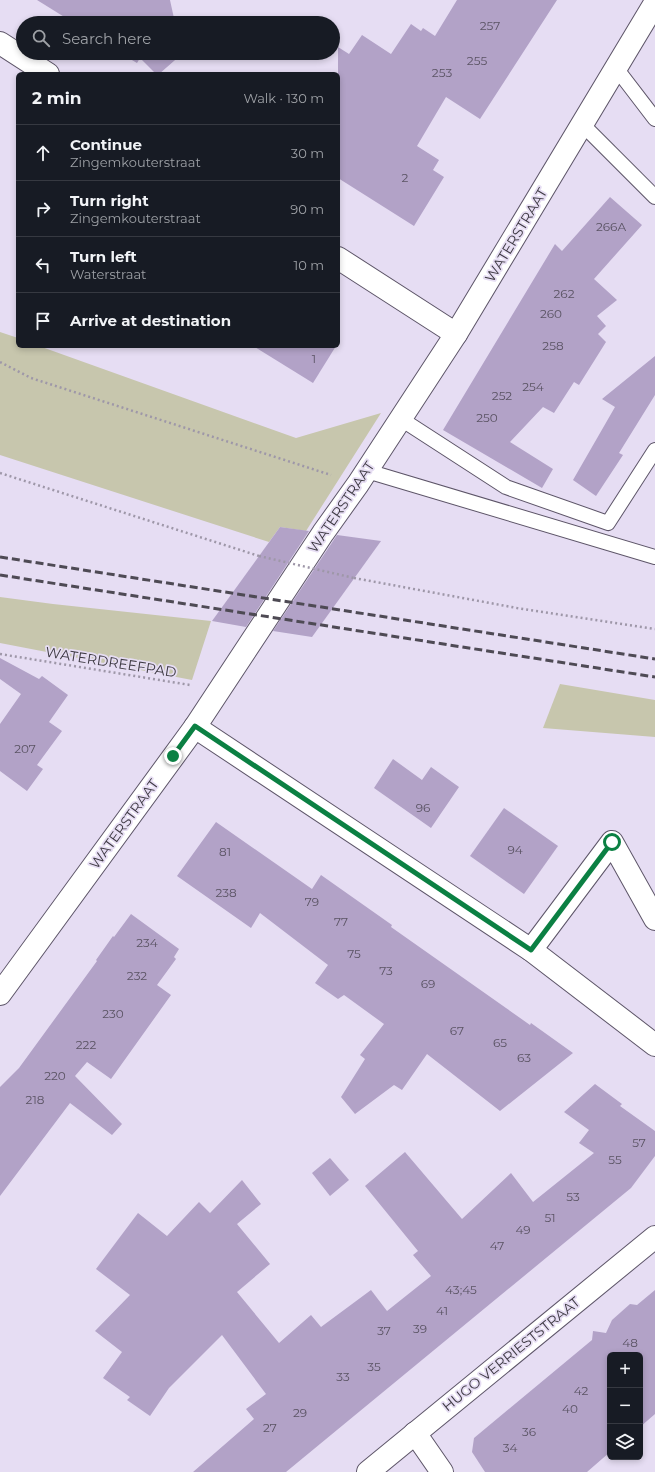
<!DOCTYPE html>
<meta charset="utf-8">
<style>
:root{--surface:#171b24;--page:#20242c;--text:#f1f3f6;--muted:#9ea1a6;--line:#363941}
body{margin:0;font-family:Montserrat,sans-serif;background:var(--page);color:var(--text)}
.controls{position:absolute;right:12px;bottom:12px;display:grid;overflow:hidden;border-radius:6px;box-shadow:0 2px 6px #0003}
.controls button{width:36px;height:36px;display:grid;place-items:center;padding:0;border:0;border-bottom:1px solid var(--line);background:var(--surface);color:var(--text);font:20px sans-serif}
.stop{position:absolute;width:12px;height:12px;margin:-9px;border:3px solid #0b8043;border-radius:50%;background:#fff}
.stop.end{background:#0b8043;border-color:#fff;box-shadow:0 1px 4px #0008}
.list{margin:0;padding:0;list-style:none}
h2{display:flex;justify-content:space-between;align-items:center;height:52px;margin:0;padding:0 16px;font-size:17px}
h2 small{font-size:13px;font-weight:400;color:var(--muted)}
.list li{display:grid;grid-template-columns:26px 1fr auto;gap:12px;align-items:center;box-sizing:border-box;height:56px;padding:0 16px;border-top:1px solid var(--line)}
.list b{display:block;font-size:15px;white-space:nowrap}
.list p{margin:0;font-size:13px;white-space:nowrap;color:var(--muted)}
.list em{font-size:13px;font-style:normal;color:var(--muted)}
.icon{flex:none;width:22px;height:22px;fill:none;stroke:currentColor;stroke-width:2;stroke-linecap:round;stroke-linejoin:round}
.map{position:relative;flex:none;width:655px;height:1472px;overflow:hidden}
.search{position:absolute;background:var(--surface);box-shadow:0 2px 6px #0003;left:16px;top:16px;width:324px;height:44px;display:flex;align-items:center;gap:10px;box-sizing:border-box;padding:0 14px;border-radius:22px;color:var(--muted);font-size:15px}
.panel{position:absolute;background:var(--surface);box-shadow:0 2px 6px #0003;left:16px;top:72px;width:324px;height:276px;border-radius:6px}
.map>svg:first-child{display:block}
.green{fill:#c7c6ad}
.building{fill:#b2a2c7}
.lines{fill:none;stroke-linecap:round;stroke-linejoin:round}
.service-casing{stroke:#5d5568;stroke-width:16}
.minor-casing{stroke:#5d5568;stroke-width:24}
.path{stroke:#9e97a8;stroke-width:2.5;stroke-dasharray:2 3;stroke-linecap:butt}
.service{stroke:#fff;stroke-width:14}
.minor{stroke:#fff;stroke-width:22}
.rail{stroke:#4e4a54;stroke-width:3;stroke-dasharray:8 4;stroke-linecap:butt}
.path-bridge{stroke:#9e97a8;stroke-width:2.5;stroke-dasharray:2 3;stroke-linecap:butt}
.route{stroke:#0b8043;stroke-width:5}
.labels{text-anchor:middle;stroke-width:3.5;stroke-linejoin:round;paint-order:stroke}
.number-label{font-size:12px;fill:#5a5363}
.street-label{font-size:14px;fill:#3d3942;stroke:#e6ddf3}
</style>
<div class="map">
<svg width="655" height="1472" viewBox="0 0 655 1472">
<rect width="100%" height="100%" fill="#e6ddf3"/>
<g class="green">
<polygon points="0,332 18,338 18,346 39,346 296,438 381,413 306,531 280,527 269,542 0,455"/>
<polygon points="0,597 53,604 211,621 192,680 0,643"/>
<polygon points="560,684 655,700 655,737 543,728"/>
</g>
<g class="building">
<polygon points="37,0 170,0 175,23 74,23"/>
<polygon points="457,0 557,0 480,119 446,97 417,146 439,160 433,170 444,177 414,226 338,178 338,47 349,54 362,35 391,54 411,24 421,31 423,28 435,36"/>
<polygon points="120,53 182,53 182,54 159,74 156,74 140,58 137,63"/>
<polygon points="610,197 642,225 594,279 617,300 597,316 606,326 598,334 606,342 579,385 574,382 554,413 543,407 510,442 553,469 542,488 443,430 555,244 562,251"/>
<polygon points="253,346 336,346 313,383"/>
<polygon points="655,356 655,395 619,453 623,455 596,496 573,480 615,407 602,399"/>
<polygon points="280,527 309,531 246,627 212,621"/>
<polygon points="337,535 381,541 312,637 273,631"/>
<polygon points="0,658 39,679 42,676 68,695 49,722 62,731 37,765 43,769 27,791 0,771 0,724 21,694 0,679"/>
<polygon points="393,759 422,780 431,767 459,787 431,828 374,788"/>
<polygon points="504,808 558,846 524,894 470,856"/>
<polygon points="216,822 312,889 321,875 392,925 391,927 506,1008 530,1025 531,1023 573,1053 500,1111 427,1054 402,1090 394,1085 355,1114 341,1097 365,1059 360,1055 384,1024 344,995 338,999 315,983 328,965 260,913 251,928 177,876"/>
<polygon points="131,914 179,949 174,957 176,959 157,985 171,995 111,1079 87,1062 75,1076 122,1124 112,1135 70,1103 0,1196 0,1087 19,1068 97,961 96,960 113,936 114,937"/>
<polygon points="595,1084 622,1104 620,1106 655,1131 655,1156 631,1188 286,1472 193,1472 254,1419 246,1409 266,1394 222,1335 169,1388 150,1416 127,1400 130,1397 103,1378 122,1352 95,1331 130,1295 96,1269 138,1213 167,1236 199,1202 210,1213 242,1180 261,1204 237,1224 270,1264 237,1292 279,1343 311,1315 321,1327 371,1290 387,1311 431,1276 413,1255 418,1251 365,1186 405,1152 462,1219 511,1173 533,1202 594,1153 579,1143 589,1130 564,1112"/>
<polygon points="330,1158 349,1180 330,1196 312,1173"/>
<polygon points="655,1290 655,1414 640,1427 640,1355 610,1355 610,1452 587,1472 485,1472 472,1452 474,1438 592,1340 593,1331 606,1333 612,1320 630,1304 637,1305"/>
</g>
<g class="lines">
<defs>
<g id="service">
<polyline points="616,68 655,119"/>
<polyline points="582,124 655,197"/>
<polyline points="401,419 506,487 608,523 655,450"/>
<polyline points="367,471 655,557"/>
</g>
<g id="minor">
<polyline points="0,43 48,74"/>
<polyline points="338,258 456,334"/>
<polyline points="195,727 531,950 655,1045"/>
<polyline points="531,950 612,842 655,919"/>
<polyline points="0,994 195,727 323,533 358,484 456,334 655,3"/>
<polyline points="415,1433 442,1472"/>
<polyline points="368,1472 655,1237"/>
</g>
</defs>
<use href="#service" class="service-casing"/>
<use href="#minor" class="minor-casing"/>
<g class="path">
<polyline points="0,362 31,378 331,475"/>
<polyline points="0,473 259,556"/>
<polyline points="354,578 517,608 655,629"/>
<polyline points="0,654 190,685"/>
</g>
<use href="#service" class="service"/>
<use href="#minor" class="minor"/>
<g class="rail">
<polyline points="0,557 655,659"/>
<polyline points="0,575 655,677"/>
</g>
<polyline class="path-bridge" points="259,556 354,578"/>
</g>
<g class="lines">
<polyline class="route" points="173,756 195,726 531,950 612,842"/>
</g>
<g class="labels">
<g class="number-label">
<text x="490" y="30">257</text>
<text x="477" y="65">255</text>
<text x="442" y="77">253</text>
<text x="405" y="182">2</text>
<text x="611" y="231">266A</text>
<text x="564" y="298">262</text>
<text x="551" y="318">260</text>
<text x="553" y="350">258</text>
<text x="314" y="363">1</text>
<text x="533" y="391">254</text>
<text x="502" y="400">252</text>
<text x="487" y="422">250</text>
<text x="25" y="753">207</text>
<text x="423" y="812">96</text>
<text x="515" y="854">94</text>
<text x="225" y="856">81</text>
<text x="226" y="897">238</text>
<text x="312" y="906">79</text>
<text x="341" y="926">77</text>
<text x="147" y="947">234</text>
<text x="354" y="958">75</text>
<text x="386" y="975">73</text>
<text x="137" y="980">232</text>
<text x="428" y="988">69</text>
<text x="113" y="1018">230</text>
<text x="457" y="1035">67</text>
<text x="500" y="1047">65</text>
<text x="86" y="1049">222</text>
<text x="524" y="1062">63</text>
<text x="55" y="1080">220</text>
<text x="35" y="1104">218</text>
<text x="639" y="1147">57</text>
<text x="615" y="1164">55</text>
<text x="573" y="1201">53</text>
<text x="550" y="1222">51</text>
<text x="523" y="1234">49</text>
<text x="497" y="1250">47</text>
<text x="461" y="1294">43;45</text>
<text x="442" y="1315">41</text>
<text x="420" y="1333">39</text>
<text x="384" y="1335">37</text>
<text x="630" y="1347">48</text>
<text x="374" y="1371">35</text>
<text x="343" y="1381">33</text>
<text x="581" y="1395">42</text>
<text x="570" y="1413">40</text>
<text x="300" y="1417">29</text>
<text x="270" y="1432">27</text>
<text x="529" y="1436">36</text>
<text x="510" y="1452">34</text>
</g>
<g class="street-label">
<text transform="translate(516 235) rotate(-59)" y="5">WATERSTRAAT</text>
<text transform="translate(341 507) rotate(-56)" y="5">WATERSTRAAT</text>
<text transform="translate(111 662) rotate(9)" y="5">WATERDREEFPAD</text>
<text transform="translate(124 824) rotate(-54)" y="5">WATERSTRAAT</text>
<text transform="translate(511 1354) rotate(-39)" y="5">HUGO VERRIESTSTRAAT</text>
</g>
</g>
</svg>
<div class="controls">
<button>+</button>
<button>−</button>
<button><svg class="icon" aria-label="layers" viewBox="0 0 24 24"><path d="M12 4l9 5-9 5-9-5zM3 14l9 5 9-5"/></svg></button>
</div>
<div class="stop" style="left:612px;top:842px"></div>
<div class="stop end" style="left:173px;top:756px"></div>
<div class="search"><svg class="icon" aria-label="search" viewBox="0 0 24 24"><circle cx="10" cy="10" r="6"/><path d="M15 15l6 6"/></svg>Search here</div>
<section class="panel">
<h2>2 min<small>Walk · 130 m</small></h2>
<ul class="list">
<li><svg class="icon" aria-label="ahead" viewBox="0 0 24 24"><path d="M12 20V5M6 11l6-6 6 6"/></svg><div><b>Continue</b><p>Zingemkouterstraat</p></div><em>30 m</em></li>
<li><svg class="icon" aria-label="right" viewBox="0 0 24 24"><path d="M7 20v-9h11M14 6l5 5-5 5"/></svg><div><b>Turn right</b><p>Zingemkouterstraat</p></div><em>90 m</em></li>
<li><svg class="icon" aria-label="left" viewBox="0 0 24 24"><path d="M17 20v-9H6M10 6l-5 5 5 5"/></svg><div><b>Turn left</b><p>Waterstraat</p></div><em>10 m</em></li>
<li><svg class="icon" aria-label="arrive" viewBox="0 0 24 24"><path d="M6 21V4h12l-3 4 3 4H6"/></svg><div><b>Arrive at destination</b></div></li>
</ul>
</section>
</div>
